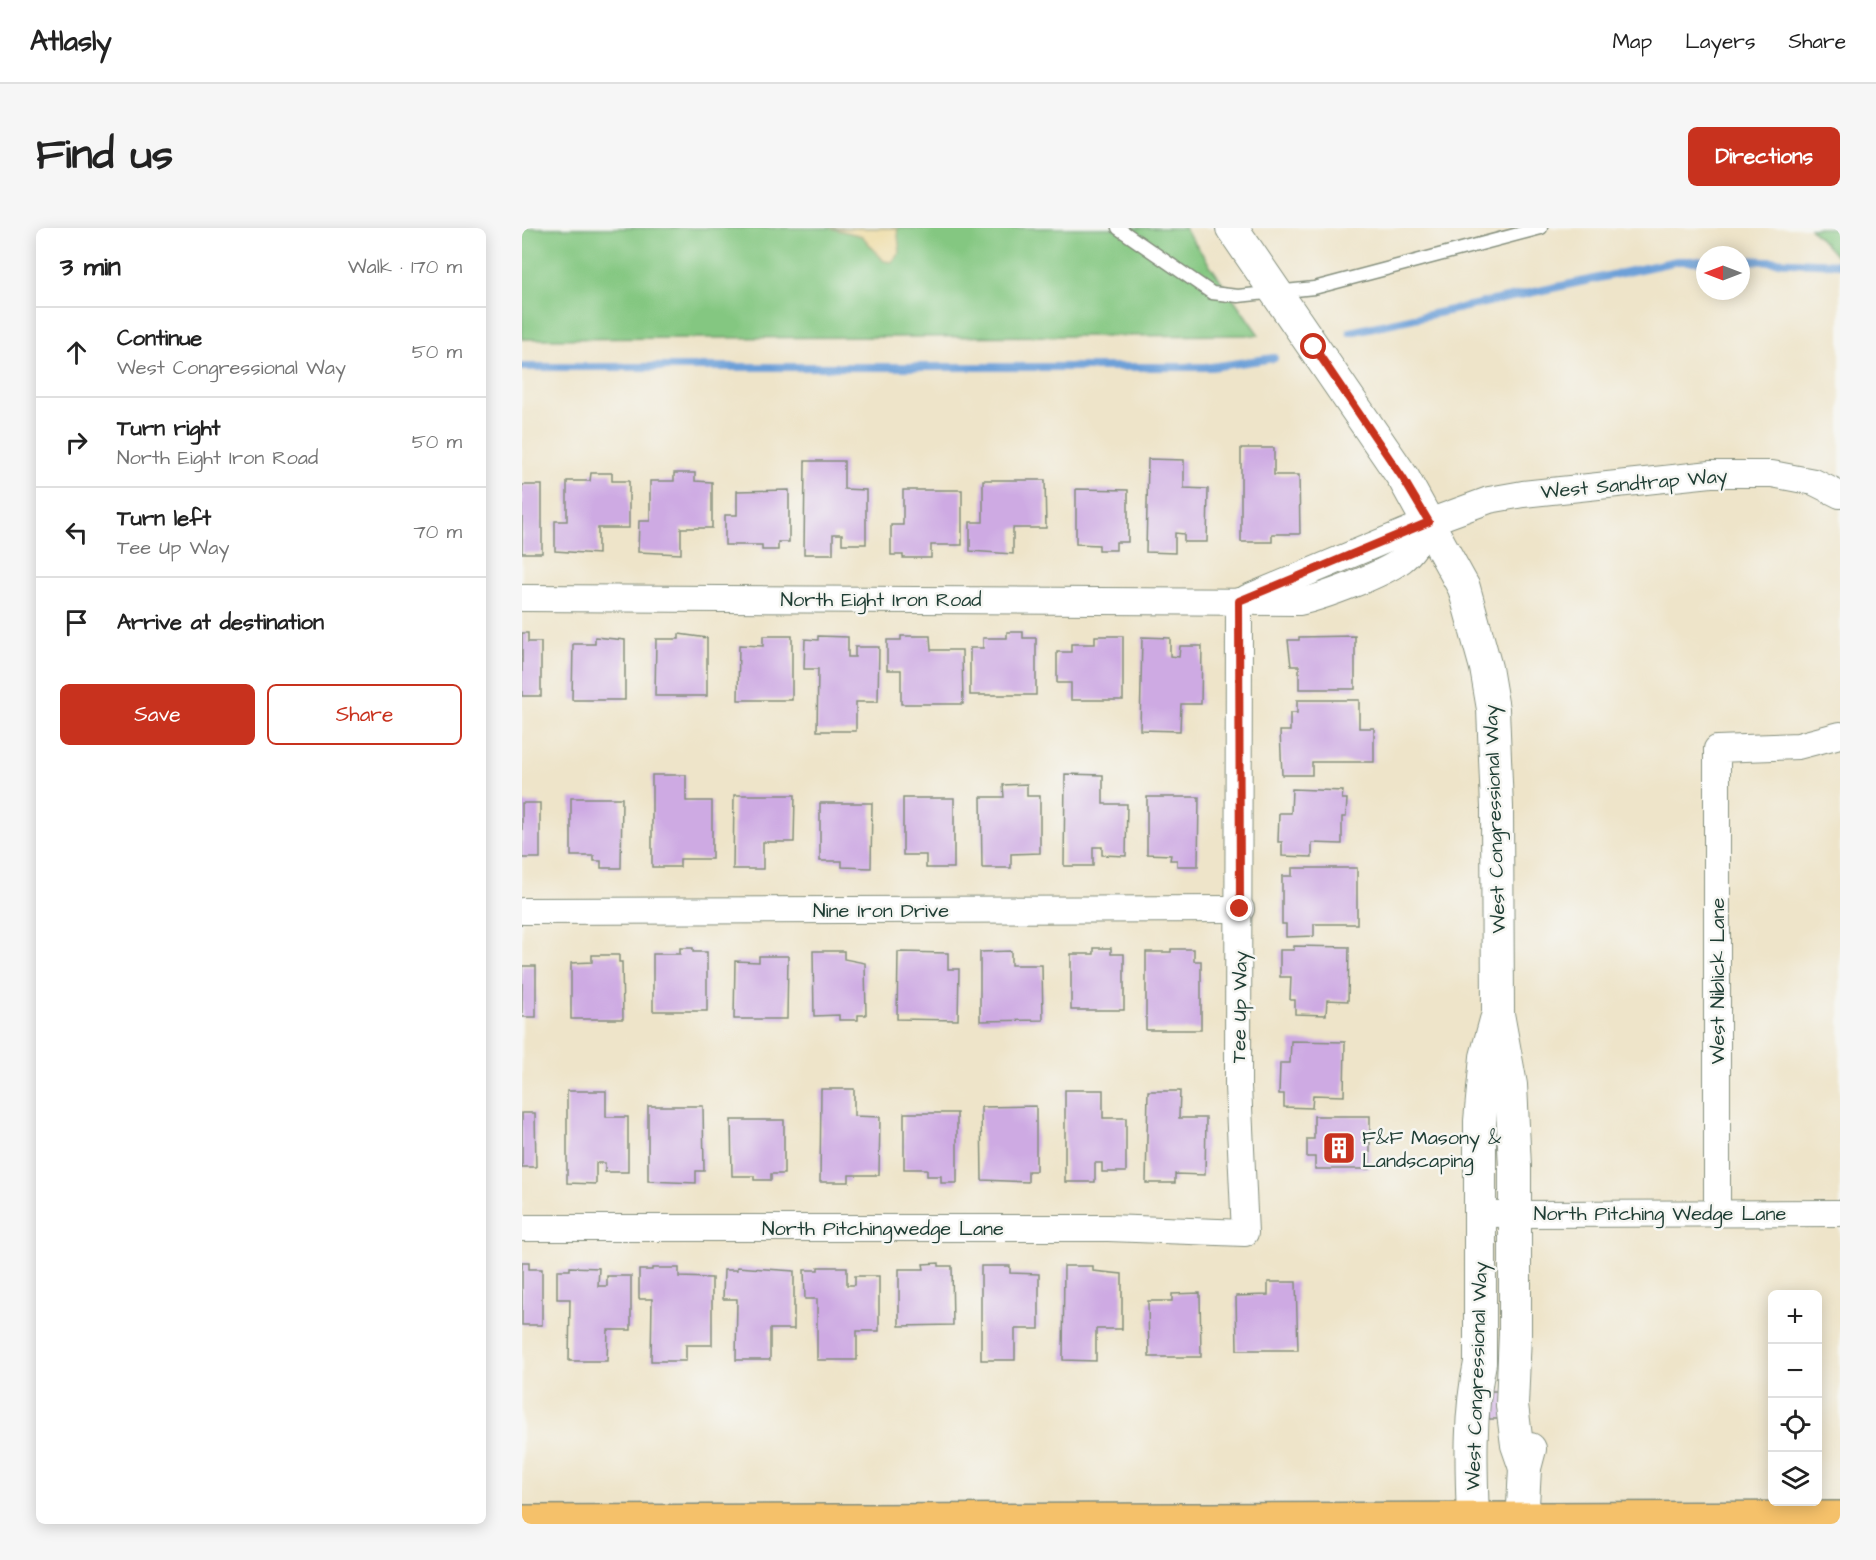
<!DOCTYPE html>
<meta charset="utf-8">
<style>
:root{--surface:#fff;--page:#f6f6f6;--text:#222;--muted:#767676;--line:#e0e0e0;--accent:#c8321e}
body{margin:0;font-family:"Architects Daughter",sans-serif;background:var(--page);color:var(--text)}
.controls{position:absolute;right:18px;bottom:18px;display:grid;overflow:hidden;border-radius:9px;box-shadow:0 3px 15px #0003}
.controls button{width:54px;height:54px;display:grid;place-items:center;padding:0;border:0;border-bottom:2px solid var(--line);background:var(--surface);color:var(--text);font:30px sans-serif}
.compass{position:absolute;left:1174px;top:18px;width:54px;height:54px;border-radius:50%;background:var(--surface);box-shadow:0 3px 15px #0003;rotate:270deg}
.stop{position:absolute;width:18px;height:18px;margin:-14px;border:4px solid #c8321e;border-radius:50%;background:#fff}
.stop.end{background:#c8321e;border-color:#fff;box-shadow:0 2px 6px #0008}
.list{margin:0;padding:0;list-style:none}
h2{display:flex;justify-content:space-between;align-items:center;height:78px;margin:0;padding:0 24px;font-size:26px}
h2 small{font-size:20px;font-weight:400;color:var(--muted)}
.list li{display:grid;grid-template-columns:39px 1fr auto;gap:18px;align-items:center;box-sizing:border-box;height:90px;padding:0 24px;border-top:2px solid var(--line)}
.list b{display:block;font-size:22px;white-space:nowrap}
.list p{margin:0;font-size:20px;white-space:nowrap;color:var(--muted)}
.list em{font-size:20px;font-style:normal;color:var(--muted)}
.actions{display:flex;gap:12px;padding:18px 24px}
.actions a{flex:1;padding:14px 0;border:2px solid var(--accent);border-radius:9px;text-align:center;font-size:21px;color:var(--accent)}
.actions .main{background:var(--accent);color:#fff}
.icon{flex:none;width:33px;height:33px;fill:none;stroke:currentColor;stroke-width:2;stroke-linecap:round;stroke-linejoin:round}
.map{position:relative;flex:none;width:1318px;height:1296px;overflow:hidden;border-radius:9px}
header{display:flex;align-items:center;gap:36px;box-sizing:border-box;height:84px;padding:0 30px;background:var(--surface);border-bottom:2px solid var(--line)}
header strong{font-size:28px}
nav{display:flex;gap:33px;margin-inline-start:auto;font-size:21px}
.intro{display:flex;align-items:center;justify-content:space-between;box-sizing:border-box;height:144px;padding:0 36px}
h1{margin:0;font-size:42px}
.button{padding:15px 27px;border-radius:9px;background:var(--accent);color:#fff;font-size:21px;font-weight:700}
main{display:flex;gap:36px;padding:0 36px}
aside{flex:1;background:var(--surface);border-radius:9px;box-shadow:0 3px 15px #0003}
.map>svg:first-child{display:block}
.green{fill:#84c781;stroke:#52825a;stroke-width:1.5}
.sand{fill:#eeda9e;stroke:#868c69;stroke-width:1.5}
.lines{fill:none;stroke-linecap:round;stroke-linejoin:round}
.stream{stroke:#6da0d8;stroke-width:8}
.building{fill:#ceaae3}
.service-casing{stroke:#86907e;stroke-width:15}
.minor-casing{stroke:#86907e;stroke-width:28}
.tertiary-casing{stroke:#86907e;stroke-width:34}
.primary-casing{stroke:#86907e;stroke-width:36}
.service{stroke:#fff;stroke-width:12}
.minor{stroke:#fff;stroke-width:26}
.tertiary{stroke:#fff;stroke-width:32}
.primary{stroke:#f5c16b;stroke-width:33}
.route{stroke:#c8321e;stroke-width:8}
.labels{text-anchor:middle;stroke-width:5;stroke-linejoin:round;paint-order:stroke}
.street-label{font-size:20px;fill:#1f3d34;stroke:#f6f6f2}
.poi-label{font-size:20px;fill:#1f3d34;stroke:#f6f6f2;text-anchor:start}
</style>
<header>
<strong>Atlasly</strong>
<nav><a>Map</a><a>Layers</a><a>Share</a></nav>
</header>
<div class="intro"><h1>Find us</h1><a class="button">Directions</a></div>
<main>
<aside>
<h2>3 min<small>Walk · 170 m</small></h2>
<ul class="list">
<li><svg class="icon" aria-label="ahead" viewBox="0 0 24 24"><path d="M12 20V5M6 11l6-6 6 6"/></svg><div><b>Continue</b><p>West Congressional Way</p></div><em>50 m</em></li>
<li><svg class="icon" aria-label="right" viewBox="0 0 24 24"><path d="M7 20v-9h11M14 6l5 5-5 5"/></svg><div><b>Turn right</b><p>North Eight Iron Road</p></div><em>50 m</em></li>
<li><svg class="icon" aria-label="left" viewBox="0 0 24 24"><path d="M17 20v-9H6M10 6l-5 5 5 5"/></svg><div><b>Turn left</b><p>Tee Up Way</p></div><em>70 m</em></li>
<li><svg class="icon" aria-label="arrive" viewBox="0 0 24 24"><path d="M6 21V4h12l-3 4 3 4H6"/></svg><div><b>Arrive at destination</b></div></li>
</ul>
<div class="actions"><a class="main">Save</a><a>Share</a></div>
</aside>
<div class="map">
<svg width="1318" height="1296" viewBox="0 0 1318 1296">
<rect width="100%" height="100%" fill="#f6f6f2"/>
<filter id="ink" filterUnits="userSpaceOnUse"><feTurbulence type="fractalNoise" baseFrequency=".0167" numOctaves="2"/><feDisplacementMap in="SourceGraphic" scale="12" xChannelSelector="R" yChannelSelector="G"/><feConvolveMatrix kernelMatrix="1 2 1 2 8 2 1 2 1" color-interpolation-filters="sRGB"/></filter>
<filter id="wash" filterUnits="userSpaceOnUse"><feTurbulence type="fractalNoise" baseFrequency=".008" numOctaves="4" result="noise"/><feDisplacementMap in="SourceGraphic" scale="24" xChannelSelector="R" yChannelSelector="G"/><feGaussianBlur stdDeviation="1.35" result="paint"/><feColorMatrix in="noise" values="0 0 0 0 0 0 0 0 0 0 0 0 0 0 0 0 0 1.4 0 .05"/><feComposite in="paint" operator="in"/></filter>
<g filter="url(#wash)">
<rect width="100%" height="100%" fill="#eee4c9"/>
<g class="green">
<polygon points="0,0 662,0 737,107 0,111"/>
<polygon points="1288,0 1318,0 1318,32"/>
</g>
<polygon class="sand" points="308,0 375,0 378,24 370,34 362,33 340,8"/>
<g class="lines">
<g class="stream">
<polyline points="1219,32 1318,36"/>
<polyline points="828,104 1155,33 1183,33"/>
<polyline points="0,139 689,139 752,130"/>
</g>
</g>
<g id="blocks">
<g class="building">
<polygon points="719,220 752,220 752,247 777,247 778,306 750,306 750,314 719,314"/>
<polygon points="626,231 662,232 662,260 686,261 685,314 662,314 662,306 653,305 653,325 624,324"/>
<polygon points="283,233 322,233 322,261 344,262 344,316 320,316 320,306 311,306 311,326 282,326"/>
<polygon points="69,245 90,245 90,253 107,253 107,300 76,300 76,326 33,323 33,293 45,293 45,253 68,253"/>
<polygon points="152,245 173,245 173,253 190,254 190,300 159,300 159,326 116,324 117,293 128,293 128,253 152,253"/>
<polygon points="461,252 523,252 524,300 491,300 491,326 448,323 448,294 461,294"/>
<rect x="0" y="257" width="20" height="68"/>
<polygon points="554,261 606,262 606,314 594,314 594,322 577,322 577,317 554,316"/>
<polygon points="267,262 267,314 256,314 256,322 240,322 240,317 203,317 203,287 215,287 215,263"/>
<polygon points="381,262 440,262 440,317 409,317 409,330 381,330 381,327 369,327 369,297 381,297"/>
<polygon points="485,404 501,404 501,410 514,410 514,467 448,467 448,420 461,420 461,410 485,410"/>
<polygon points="0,405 6,405 6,414 19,414 19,468 0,468"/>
<polygon points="157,406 185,410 185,468 133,468 134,411 157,411"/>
<polygon points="241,408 270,408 270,472 216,472 217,417 241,418"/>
<polygon points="296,408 326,409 326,429 333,429 333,419 357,419 356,474 334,474 334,503 295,503 296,441 282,441 283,411 296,412"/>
<polygon points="379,408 408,408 409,422 440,422 441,476 379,476 379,442 365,442 365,412 379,412"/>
<polygon points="573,408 601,408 601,472 549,472 549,455 535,455 535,424 549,424 549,416 573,416"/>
<polygon points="833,408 833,461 777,461 777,438 769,438 766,412 777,412 777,409"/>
<polygon points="73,409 103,412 103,472 50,472 51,416 73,416"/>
<polygon points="620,409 648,410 648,428 657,429 658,418 680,418 679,476 659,476 658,503 618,502"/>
<polygon points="775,472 837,472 837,500 852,500 852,534 790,534 790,547 760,547 758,503 768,503 768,485 775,485"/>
<polygon points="543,546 581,547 581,576 605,576 604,628 580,627 580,619 571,619 571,638 542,638"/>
<polygon points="130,547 164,547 164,573 190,573 190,631 158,631 158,639 130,639"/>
<polygon points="505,556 505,568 518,568 518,625 489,626 489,640 460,640 459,569 482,569 481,557"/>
<polygon points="770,561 821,563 820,571 825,571 824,589 820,589 820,616 790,615 790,629 760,628 760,614 756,614 757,585 769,585"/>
<polygon points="212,567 273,567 272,614 241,614 241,641 211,641"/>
<polygon points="625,569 677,569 676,638 655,638 655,632 648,632 649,627 625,626"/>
<polygon points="49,570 100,570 99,640 79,640 79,633 72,633 72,628 49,628"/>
<polygon points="381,570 432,570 432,640 404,640 404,627 381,627"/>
<rect x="0" y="575" width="18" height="55"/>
<polygon points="298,575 350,575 349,640 320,639 320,633 298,633"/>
<polygon points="770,640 835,640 835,696 792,696 792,708 764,709 764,696 760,696 760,648 770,648"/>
<polygon points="772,718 827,719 826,773 805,772 804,787 773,786 773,772 768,772 769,749 758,749 758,722 772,722"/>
<polygon points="158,720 171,720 171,724 185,724 185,783 131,783 131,726 158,726"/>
<polygon points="572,720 589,720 589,726 602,726 602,782 549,782 549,726 572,726"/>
<polygon points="649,721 672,721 672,733 679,733 679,802 624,802 624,724 649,724"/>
<polygon points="291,723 322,723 322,731 343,735 344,787 336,787 336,792 317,792 317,787 292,788"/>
<polygon points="489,723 489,737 520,737 521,792 458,793 458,724"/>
<polygon points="376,724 426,725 426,741 437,741 436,792 375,791"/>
<polygon points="70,727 97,727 97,734 100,734 101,791 49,791 49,735 70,734"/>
<polygon points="237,728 266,728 265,791 212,791 213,733 237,734"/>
<rect x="0" y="738" width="14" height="51"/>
<polygon points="769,813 823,814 822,868 791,867 790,880 762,879 762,866 757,866 758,835 768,835"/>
<polygon points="299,861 332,861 332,888 358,889 357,947 327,947 327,954 298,954"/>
<polygon points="543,862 581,862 581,890 604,890 604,944 580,944 580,935 573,935 573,954 543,954"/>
<polygon points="45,863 84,863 84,889 106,889 106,944 83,944 83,935 74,935 74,956 45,955"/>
<polygon points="626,863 658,863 657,890 684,890 683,947 653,946 653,955 624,955"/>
<polygon points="126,878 181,878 182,943 174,943 174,955 126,953"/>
<polygon points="514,878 514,943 506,943 506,954 460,952 459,879"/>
<polygon points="0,885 13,885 14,939 0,939"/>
<polygon points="382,885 435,885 435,955 419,955 419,948 405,948 405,941 382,941"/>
<polygon points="792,888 848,888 848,941 793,941 793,929 785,929 785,911 792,911"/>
<polygon points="209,892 262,892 262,946 249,946 249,952 232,952 232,948 210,948"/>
<polygon points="0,1034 7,1034 7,1041 20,1041 20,1097 0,1097"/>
<polygon points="417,1035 417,1038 430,1038 431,1097 377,1098 377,1041 402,1041 401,1036"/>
<polygon points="459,1038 488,1038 488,1045 517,1046 517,1101 493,1101 493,1132 459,1132"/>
<polygon points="542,1038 571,1038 571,1043 600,1046 600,1101 574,1101 574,1133 541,1132"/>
<polygon points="48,1039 77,1040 76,1058 85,1058 85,1048 109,1048 109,1102 86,1102 85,1133 47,1133 48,1071 35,1071 35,1042 48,1042"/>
<polygon points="215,1039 272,1043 272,1101 248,1101 248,1132 214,1132 215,1071 201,1071 202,1042 215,1042"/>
<polygon points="296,1039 325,1039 325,1057 333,1057 333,1048 357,1048 357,1103 335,1103 335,1132 295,1132 295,1071 283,1071 282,1042 296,1042"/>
<polygon points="130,1040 157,1040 157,1049 190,1050 190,1117 164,1117 164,1133 129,1133 130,1071 117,1071 117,1042 130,1042"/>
<polygon points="746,1054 774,1054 776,1122 715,1122 714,1068 746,1067"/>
<polygon points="678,1065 679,1129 627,1129 626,1073 650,1073 650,1066"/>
<rect x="967" y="1163" width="16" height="28"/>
</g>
</g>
</g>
<g filter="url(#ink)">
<use href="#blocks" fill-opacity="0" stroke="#86907e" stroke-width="1.5"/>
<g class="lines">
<defs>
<polyline id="service" points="596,0 690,65 716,68 792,60 1019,0"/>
<g id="minor">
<path d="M0,370L777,374C801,369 860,347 880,332C893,322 899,308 907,294"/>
<polyline points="725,370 907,294 967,272 1001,266 1189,246 1250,246 1292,254 1318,267"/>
<polyline points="0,683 719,681"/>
<polyline points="1195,985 1195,521 1276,518 1318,507"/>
<polyline points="958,986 1318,985"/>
<polyline points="0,1000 586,1000 723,1005 716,858 717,373"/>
</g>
<g id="tertiary">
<polyline points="710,0 882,251 942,360 964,440 971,481 975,579 976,786 989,857 993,939 993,1106 990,1177 995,1217 1003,1240"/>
<path d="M953,1296L951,1290C949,1239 947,1185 958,1135V893L964,829L974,792"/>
<polyline points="1000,1296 1003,1240 1008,1221"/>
</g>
<polyline id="primary" points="0,1294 1318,1290"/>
</defs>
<use href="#service" class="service-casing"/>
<use href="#minor" class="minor-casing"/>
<use href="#tertiary" class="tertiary-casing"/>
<use href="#primary" class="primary-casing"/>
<use href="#service" class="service"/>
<use href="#minor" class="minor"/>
<use href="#tertiary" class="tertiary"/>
<use href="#primary" class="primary"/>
</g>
</g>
<g class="lines" filter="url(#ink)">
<polyline class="route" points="718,681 717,373 907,294 882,252 792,119"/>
</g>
<defs>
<symbol id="building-square" viewBox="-11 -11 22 22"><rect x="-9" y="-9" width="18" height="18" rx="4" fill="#c8321e" stroke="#f6f6f2"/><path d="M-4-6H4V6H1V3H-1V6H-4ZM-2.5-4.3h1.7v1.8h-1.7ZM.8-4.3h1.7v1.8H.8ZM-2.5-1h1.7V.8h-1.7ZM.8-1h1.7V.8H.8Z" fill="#fff"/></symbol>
</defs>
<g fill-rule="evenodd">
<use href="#building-square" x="798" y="901" width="38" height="38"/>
</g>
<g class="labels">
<g class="street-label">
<text transform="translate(1112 255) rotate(-5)" y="7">West Sandtrap Way</text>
<text x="359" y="378">North Eight Iron Road</text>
<text transform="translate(972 591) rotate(-92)" y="7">West Congressional Way</text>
<text x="359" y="689">Nine Iron Drive</text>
<text transform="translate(1195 753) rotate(-90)" y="7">West Niblick Lane</text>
<text transform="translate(717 779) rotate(-89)" y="7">Tee Up Way</text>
<text x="1138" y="992">North Pitching Wedge Lane</text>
<text x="361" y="1007">North Pitchingwedge Lane</text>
<text transform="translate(954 1148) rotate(-88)" y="7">West Congressional Way</text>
</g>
<g class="poi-label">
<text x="840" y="916">F&amp;F Masony &amp;<tspan x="840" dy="23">Landscaping</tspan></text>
</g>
</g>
</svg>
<div class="controls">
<button>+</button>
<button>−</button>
<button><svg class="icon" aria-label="locate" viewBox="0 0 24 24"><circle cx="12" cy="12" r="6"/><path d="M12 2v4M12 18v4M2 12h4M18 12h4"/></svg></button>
<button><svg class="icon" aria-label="layers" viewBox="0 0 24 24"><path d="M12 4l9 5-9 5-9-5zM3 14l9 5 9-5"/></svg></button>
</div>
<svg class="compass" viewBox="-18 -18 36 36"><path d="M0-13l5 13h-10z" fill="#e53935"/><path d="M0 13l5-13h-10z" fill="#767676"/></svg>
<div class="stop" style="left:792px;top:119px"></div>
<div class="stop end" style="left:718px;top:681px"></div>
</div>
</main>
